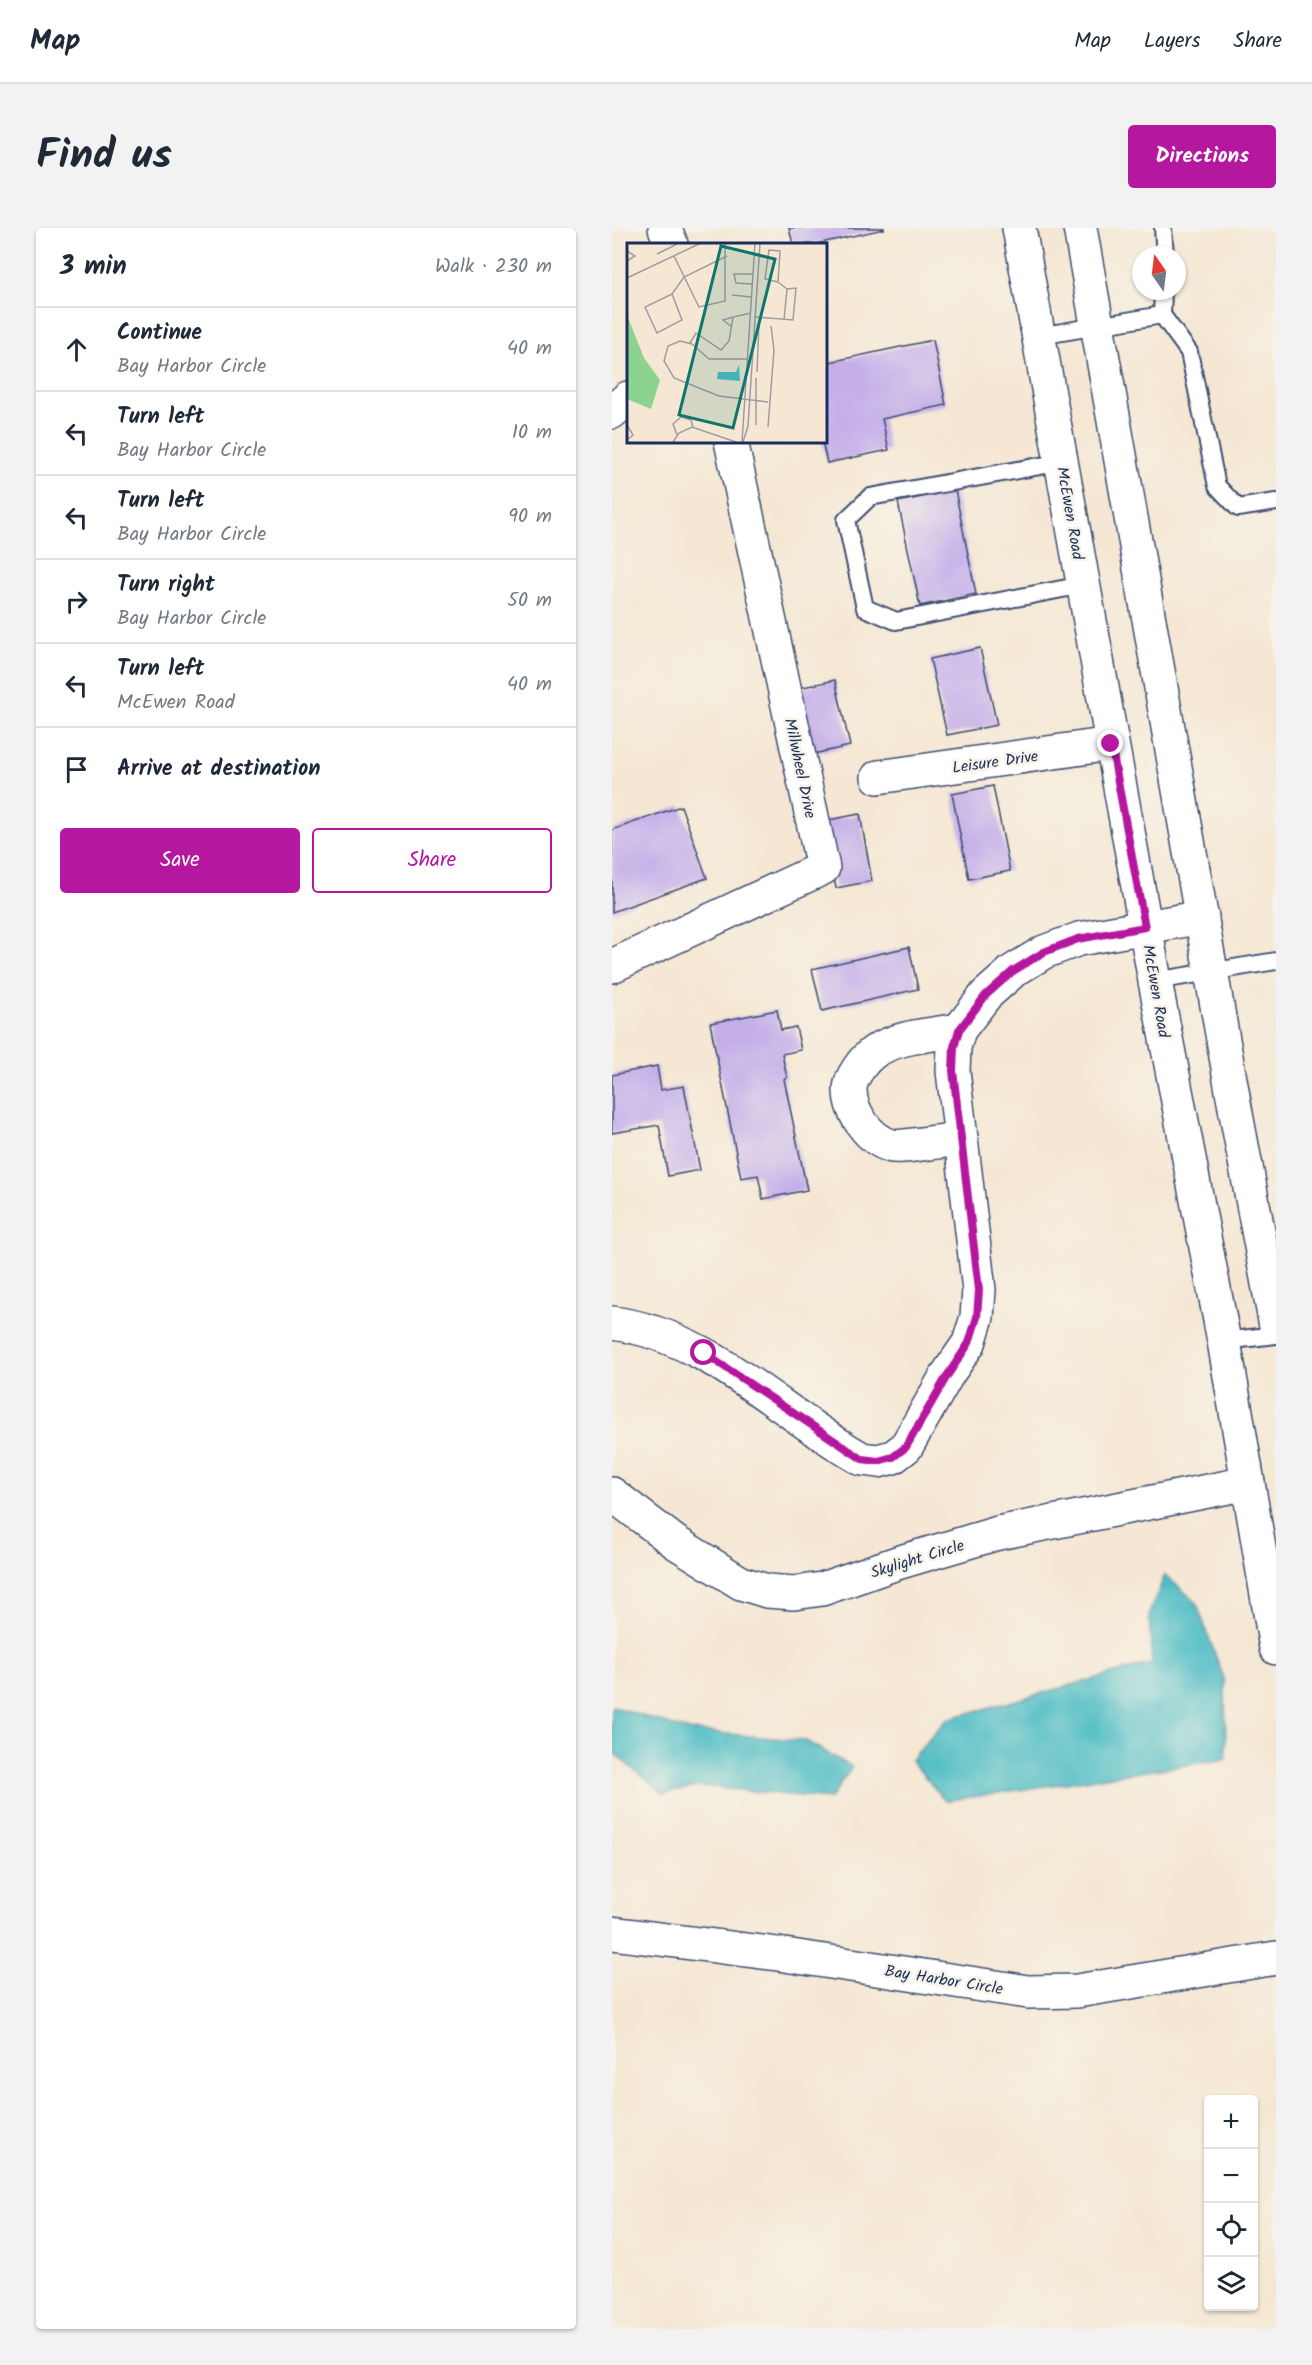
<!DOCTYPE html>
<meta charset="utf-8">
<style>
:root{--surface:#fff;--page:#f2f2f3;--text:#1f2937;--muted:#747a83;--line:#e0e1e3;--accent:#b5179e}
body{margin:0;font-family:Kalam,sans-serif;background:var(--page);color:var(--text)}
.controls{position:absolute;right:18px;bottom:18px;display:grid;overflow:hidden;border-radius:6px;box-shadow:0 2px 4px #0004}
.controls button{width:54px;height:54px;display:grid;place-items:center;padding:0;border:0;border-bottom:2px solid var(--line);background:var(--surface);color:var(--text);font:30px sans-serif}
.compass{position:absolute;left:520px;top:18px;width:54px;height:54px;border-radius:50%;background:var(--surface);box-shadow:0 2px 4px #0004;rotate:346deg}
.stop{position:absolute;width:18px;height:18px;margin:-14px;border:4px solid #b5179e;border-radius:50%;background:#fff}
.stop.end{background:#b5179e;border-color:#fff;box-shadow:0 2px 6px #0008}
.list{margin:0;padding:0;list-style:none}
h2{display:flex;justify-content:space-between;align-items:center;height:78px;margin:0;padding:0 24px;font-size:26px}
h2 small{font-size:20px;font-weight:400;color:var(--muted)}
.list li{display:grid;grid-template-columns:39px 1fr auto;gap:18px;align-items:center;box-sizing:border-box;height:84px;padding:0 24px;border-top:2px solid var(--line)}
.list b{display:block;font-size:22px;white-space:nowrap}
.list p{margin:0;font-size:20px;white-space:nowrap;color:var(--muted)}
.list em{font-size:20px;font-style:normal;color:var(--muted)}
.actions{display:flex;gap:12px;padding:18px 24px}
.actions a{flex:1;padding:14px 0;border:2px solid var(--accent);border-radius:6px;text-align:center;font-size:21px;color:var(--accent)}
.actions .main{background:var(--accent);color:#fff}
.icon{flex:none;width:33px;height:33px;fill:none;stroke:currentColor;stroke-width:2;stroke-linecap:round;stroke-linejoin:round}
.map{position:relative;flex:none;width:664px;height:2101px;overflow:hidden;border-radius:6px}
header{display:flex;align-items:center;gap:36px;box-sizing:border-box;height:84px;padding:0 30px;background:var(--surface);border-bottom:2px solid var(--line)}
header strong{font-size:28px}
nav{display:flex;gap:33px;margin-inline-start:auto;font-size:21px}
.intro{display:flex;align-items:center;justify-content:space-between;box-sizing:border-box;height:144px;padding:0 36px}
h1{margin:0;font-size:42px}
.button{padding:15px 27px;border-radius:6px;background:var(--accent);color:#fff;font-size:21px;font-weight:700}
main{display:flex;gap:36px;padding:0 36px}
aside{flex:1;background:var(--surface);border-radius:6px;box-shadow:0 2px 4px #0004}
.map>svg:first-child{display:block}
.water{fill:#4fbdc5;stroke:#357692;stroke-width:1.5}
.building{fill:#c4afe9}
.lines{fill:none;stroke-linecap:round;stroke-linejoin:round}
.lane-casing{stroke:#3c4b70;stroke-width:20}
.street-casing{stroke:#3c4b70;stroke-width:36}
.secondary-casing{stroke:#3c4b70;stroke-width:36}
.lane{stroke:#fff;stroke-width:16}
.street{stroke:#fff;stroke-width:33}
.secondary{stroke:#fff;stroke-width:33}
.route{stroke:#b5179e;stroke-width:8}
.labels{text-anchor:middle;stroke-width:5;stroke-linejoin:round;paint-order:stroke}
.street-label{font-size:16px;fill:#1b2f5e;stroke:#f7f3e8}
.inset-road{fill:none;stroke:#9e9da4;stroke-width:1.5}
.view{fill:#0f766e;fill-opacity:0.15;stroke:#0f766e;stroke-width:3}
.inset-edge{fill:none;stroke:#1b2f5e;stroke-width:3}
</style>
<header>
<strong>Map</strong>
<nav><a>Map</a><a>Layers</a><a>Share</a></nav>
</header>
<div class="intro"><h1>Find us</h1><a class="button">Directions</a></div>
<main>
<aside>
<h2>3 min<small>Walk · 230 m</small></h2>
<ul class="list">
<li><svg class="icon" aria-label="ahead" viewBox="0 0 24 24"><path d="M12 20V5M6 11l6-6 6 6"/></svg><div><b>Continue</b><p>Bay Harbor Circle</p></div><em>40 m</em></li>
<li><svg class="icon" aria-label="left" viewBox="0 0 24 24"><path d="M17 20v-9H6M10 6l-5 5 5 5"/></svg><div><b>Turn left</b><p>Bay Harbor Circle</p></div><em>10 m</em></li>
<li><svg class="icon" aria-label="left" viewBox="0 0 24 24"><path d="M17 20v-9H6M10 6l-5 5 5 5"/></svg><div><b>Turn left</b><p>Bay Harbor Circle</p></div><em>90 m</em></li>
<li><svg class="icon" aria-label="right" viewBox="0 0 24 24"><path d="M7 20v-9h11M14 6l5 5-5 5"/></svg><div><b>Turn right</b><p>Bay Harbor Circle</p></div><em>50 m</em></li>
<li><svg class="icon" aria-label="left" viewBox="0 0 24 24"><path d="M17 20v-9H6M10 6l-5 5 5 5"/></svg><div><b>Turn left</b><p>McEwen Road</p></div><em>40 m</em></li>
<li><svg class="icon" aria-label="arrive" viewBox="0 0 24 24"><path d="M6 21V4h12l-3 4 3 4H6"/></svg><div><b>Arrive at destination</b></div></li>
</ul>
<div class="actions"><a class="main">Save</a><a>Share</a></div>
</aside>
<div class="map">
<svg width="664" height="2101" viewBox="0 0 664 2101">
<rect width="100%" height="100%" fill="#f7f3e8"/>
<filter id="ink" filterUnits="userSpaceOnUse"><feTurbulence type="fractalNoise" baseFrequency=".0167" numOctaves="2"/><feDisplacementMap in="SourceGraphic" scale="12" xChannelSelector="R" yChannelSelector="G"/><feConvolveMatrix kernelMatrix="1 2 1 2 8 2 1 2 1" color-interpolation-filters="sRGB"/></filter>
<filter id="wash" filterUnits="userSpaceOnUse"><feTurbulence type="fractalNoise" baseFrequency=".008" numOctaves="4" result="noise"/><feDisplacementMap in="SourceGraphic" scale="24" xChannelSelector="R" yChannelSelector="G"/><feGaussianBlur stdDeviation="1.35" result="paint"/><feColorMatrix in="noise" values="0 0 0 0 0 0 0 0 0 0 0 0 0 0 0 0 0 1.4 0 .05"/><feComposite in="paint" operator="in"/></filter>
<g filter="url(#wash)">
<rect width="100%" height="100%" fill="#f5e7d3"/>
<g class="water">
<polygon points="553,1347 584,1374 613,1454 614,1531 333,1573 299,1532 335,1491 540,1435 537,1386"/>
<polygon points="0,1478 73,1502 194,1513 240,1539 218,1571 87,1558 52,1566 0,1524"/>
</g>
<g id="blocks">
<g class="building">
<polygon points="177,0 272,0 272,1 204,16 181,16"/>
<polygon points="321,112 334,177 270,191 277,222 215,235 210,213 213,213 213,135"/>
<polygon points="343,262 364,366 308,378 286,274"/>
<polygon points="368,420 385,497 335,507 318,431"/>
<polygon points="223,452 238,518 201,526 187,460"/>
<polygon points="381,558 398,643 357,651 340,566"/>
<polygon points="69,578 95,650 0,684 0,602"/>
<polygon points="248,586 260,653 224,660 211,593"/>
<polygon points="297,719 306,761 210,783 200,741"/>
<polygon points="165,782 169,802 184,799 189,822 170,826 175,850 172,851 195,962 151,971 146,947 129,950 98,795"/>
<polygon points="45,838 49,862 72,858 88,942 56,948 47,897 0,905 0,847"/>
</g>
</g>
</g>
<g filter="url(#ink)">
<use href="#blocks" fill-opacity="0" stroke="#3c4b70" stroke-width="1.5"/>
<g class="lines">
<defs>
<g id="lane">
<polyline points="551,0 553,27"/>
<polyline points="551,63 550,87 577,124 605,258 626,280 664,274"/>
<polyline points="427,108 550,87"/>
<polyline points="450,234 258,269 234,292 253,380 284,393 471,357"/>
<polyline points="543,753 664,733"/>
<polyline points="612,1113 664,1107"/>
</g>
<g id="street">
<polyline points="53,0 59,16"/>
<polyline points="0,184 16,170"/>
<polyline points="266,549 499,516"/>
<polyline points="0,738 211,640 119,213"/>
<path d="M347,802C320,807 285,808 262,824C252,831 238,849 238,862C238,884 257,912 280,918C289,920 336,912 349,911"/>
<path d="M0,1095C98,1107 167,1185 250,1231L266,1233L281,1229L294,1219L335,1147L357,1115L365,1089L367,1062L341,843L342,819L347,802L374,767L401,743L432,724L467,711L590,689"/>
<polyline points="0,1266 63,1314 129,1355 155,1363 182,1365 210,1361 285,1335 386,1305 636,1255"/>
<polyline points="0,1705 166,1726 416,1764 465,1763 664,1730"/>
</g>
<g id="secondary">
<polyline points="407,0 543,753 612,1113 664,1420"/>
<polyline points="468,0 625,891 664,1098"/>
</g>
</defs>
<use href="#lane" class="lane-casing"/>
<use href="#street" class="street-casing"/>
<use href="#secondary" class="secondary-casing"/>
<use href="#lane" class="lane"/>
<use href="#street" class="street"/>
<use href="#secondary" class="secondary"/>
</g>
</g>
<g class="lines" filter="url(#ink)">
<polyline class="route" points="92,1125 250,1231 266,1233 281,1229 294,1219 335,1148 357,1115 365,1089 367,1062 341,843 342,819 347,802 374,767 401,743 432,724 466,711 533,699 499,516"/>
</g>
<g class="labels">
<g class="street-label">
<text transform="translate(459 285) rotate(80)" y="6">McEwen Road</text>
<text transform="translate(383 533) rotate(-8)" y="6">Leisure Drive</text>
<text transform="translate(189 540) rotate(78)" y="6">Millwheel Drive</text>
<text transform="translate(545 763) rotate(80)" y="6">McEwen Road</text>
<text transform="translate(305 1330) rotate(-17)" y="6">Skylight Circle</text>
<text transform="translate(332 1751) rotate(9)" y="6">Bay Harbor Circle</text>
</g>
</g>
<g transform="translate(15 15)">
<rect width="200" height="200" fill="#f5e7d3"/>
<path d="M0,72L17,115L33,137L24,166L0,156Z" fill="#8bd38e"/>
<path d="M112,122L113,138L90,136L91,129H109Z" fill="#4fbdc5"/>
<path class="inset-road" d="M142,7L153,8L151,39L138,36ZM0,8L8,13L0,18M30,11L50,1M47,13L72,64L98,58V0M0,35L74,0M151,39L160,46L157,77M125,41L109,40L107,31H126M45,51L55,77L30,90L18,64ZM45,51L57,34L100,13M105,52L124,54M127,74L166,77L169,45L160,46M104,83L96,77L106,74M63,100L69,90L94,107L102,98L106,74L124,70M120,116H82L65,101L53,98L41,103L37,118L47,135L92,153L141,159M130,129L132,81M129,135V182M0,182L6,192L0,197M141,184L147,107L144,83M50,192L46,181L54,174L64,177L66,184M46,199L52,190L65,184L109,199M115,199L128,0M116,199L121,183L133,0"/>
<path class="view" d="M94,3L148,16L106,185L52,172Z"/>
<rect width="200" height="200" class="inset-edge"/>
</g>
</svg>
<div class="controls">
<button>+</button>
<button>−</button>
<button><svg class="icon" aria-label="locate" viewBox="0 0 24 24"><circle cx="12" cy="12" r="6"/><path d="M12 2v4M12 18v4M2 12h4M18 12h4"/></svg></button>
<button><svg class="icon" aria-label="layers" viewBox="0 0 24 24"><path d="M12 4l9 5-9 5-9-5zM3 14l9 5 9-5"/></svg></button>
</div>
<svg class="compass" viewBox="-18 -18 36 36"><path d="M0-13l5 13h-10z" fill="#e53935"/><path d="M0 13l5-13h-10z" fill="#747a83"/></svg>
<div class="stop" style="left:92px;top:1125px"></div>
<div class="stop end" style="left:499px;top:516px"></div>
</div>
</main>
